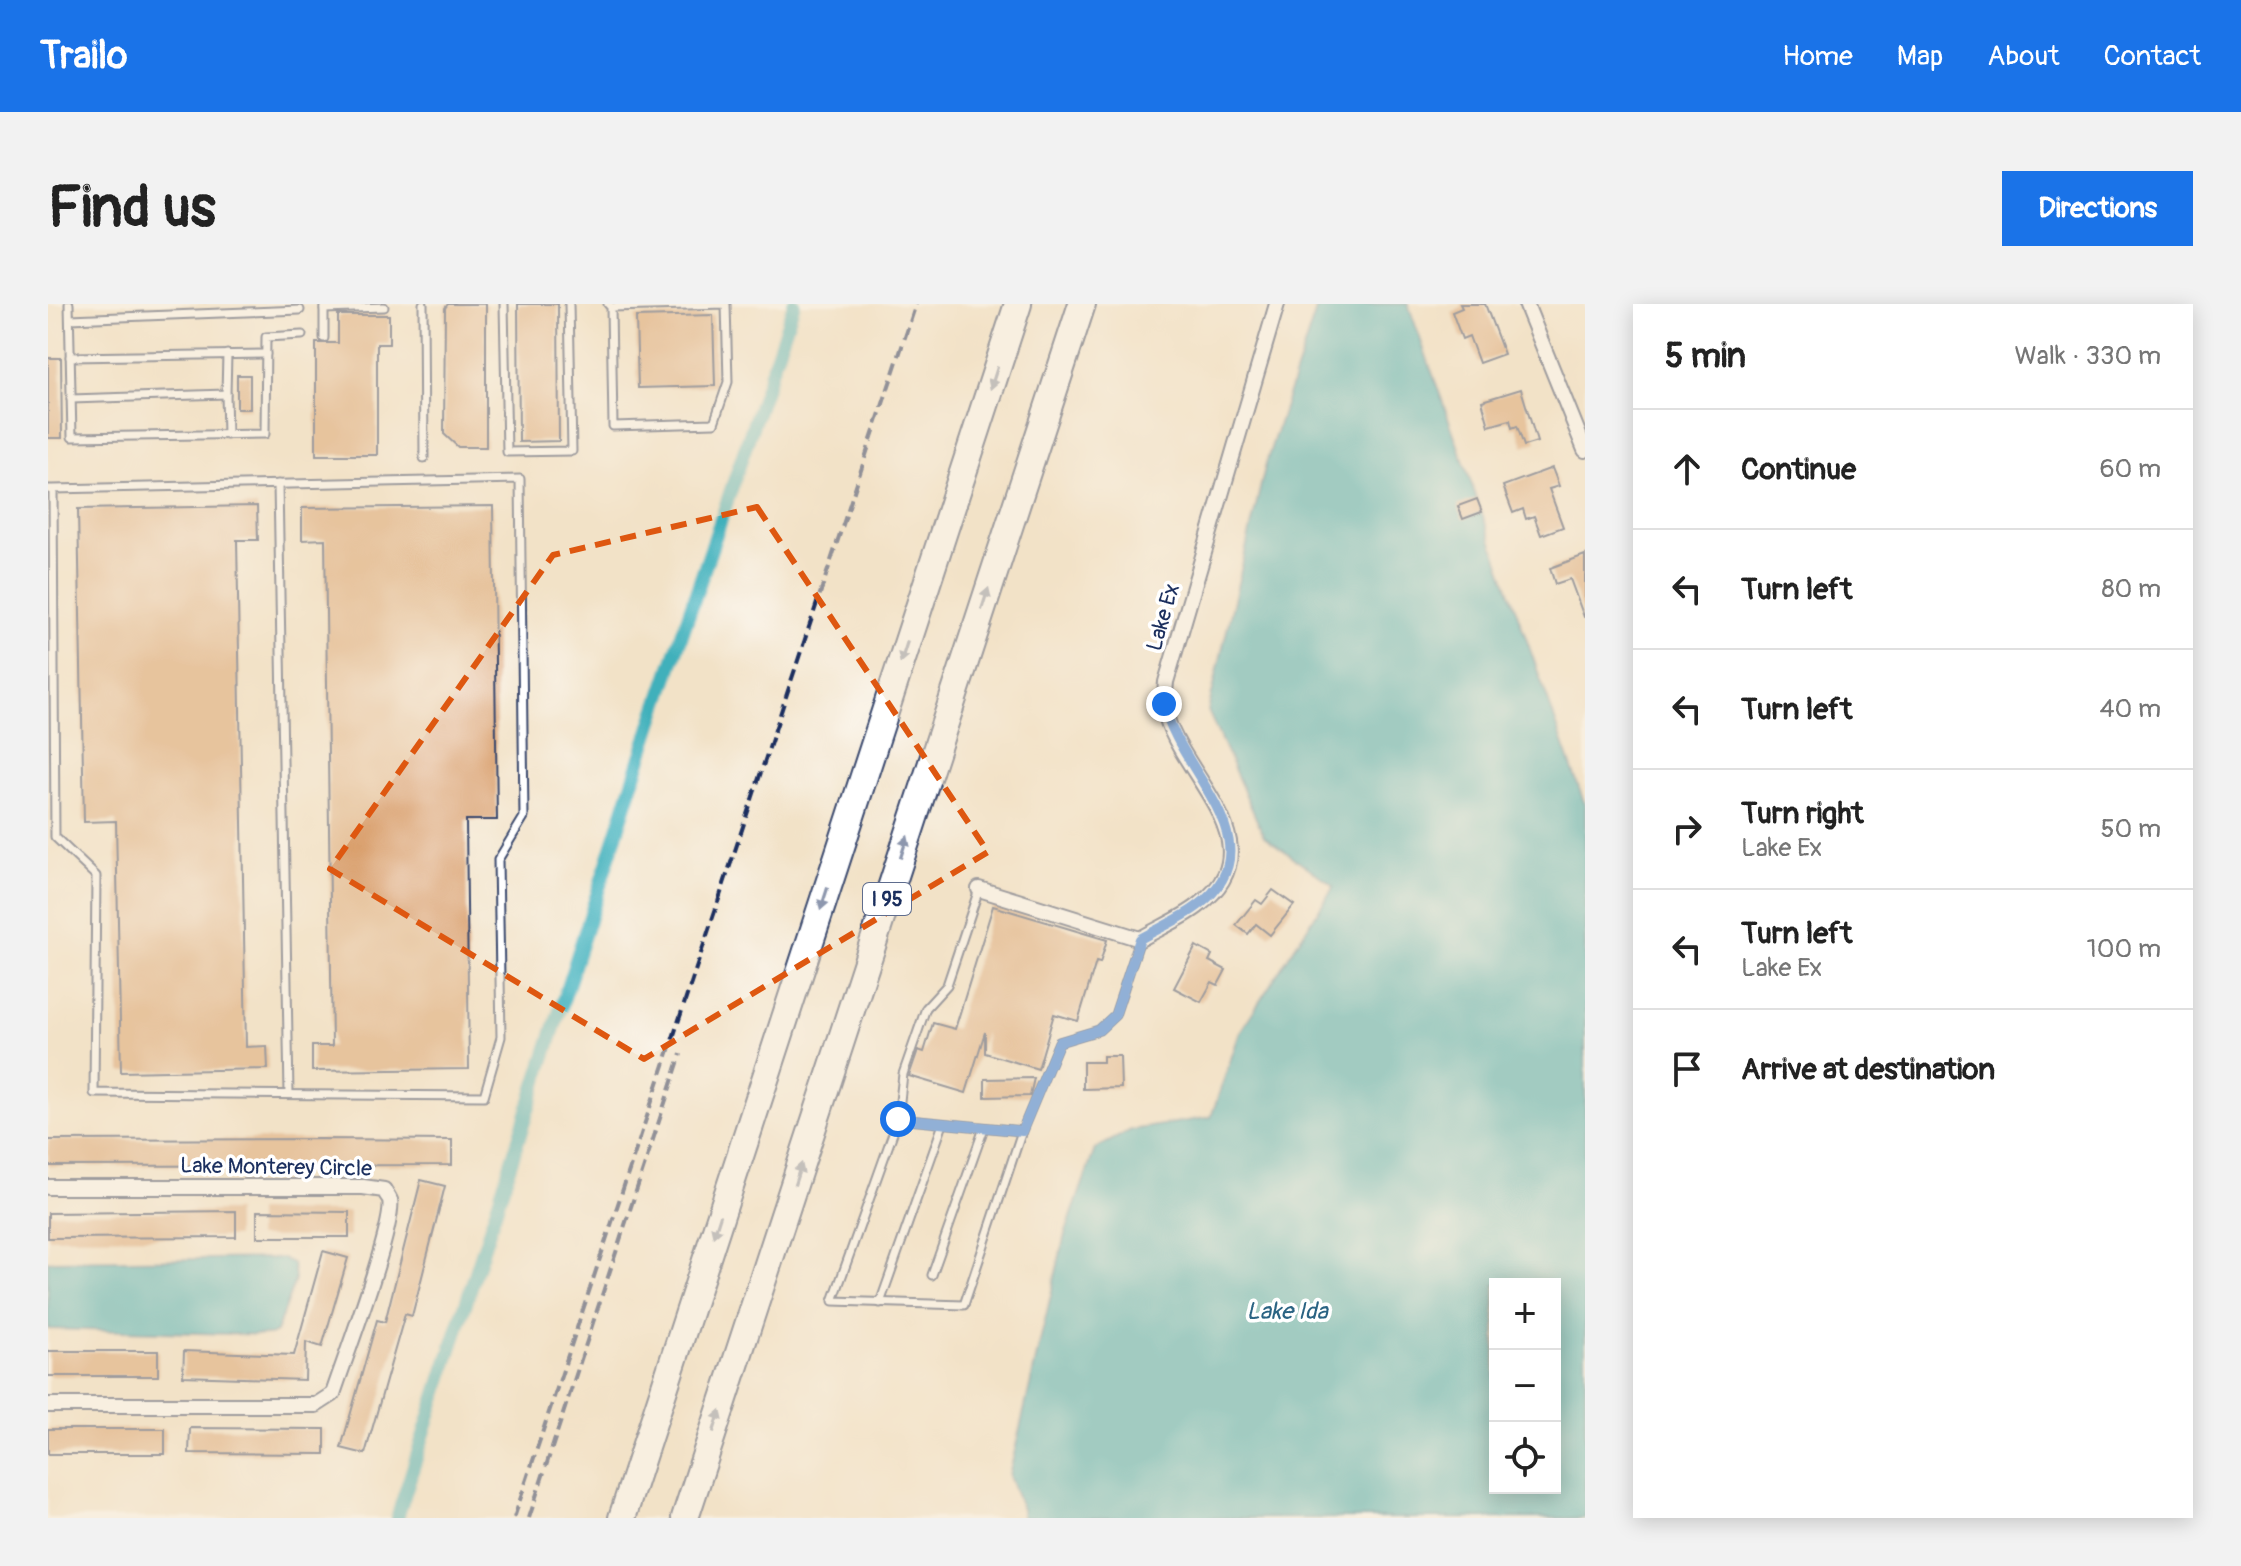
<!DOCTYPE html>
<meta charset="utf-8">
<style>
:root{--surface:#fff;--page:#f2f2f2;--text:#222;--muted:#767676;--line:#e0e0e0;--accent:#1a73e8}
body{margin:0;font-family:Pangolin,sans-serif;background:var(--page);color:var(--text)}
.controls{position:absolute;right:24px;bottom:24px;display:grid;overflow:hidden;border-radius:0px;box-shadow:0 4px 20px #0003}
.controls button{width:72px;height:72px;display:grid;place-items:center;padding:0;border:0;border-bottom:2px solid var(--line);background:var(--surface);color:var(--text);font:40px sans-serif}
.stop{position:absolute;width:24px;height:24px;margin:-18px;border:6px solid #1a73e8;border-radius:50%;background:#fff}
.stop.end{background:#1a73e8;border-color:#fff;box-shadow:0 2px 8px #0008}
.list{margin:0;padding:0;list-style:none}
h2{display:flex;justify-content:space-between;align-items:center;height:104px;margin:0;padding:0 32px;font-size:34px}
h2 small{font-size:26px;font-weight:400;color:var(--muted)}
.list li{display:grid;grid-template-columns:52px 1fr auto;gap:24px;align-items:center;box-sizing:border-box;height:120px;padding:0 32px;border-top:2px solid var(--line)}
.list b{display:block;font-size:30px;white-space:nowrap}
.list p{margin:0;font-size:26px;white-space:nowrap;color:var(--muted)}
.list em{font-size:26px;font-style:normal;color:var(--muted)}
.icon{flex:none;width:44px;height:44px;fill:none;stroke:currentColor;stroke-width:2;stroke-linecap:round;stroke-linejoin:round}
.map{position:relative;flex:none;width:1537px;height:1214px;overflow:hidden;border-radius:0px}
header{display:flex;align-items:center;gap:48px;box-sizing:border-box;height:112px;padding:0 40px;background:var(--accent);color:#fff}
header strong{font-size:38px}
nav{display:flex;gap:44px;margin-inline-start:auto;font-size:28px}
.intro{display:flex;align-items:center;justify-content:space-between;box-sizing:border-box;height:192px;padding:0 48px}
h1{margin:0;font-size:56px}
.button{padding:20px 36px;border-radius:0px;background:var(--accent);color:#fff;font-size:28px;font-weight:700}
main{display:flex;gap:48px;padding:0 48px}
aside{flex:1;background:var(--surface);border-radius:0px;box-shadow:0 4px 20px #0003}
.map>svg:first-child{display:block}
.water{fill:#40b0bb;stroke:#2e708c;stroke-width:2;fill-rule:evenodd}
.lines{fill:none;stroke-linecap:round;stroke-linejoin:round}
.canal{stroke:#40b0bb;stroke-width:14}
.building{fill:#d99f6c}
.lane-casing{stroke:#3b4a6e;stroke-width:11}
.street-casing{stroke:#3b4a6e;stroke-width:18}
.highway-casing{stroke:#3b4a6e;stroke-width:30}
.lane{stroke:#fff;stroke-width:7}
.street{stroke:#fff;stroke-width:14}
.highway{stroke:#fff;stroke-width:26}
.rail{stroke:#1b2f5e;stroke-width:4;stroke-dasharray:12 6;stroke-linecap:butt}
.oneway{fill:#8d97ae}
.route{stroke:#1a73e8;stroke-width:10}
.marked{fill:none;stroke:#de5710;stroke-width:6;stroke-dasharray:16 10;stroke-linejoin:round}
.labels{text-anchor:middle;stroke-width:7;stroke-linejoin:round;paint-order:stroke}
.shield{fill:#fff;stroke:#5f6d8e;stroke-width:2}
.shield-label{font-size:20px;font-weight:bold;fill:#1b2f5e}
.street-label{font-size:22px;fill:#1b2f5e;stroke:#fff}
.water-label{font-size:24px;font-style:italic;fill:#2a6383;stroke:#fff}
</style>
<header>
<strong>Trailo</strong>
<nav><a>Home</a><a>Map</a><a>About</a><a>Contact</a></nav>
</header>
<div class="intro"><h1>Find us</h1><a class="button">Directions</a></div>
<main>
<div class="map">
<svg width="1537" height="1214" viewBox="0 0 1537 1214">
<rect width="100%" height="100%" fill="#fff"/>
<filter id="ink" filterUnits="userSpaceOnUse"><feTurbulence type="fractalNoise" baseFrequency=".0125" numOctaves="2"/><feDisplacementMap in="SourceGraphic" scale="16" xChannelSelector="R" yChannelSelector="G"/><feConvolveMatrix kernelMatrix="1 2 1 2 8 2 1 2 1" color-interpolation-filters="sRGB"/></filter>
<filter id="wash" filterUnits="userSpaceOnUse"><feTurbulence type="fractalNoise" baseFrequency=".006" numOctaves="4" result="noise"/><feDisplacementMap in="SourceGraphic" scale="32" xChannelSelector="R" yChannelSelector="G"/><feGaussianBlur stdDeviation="1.8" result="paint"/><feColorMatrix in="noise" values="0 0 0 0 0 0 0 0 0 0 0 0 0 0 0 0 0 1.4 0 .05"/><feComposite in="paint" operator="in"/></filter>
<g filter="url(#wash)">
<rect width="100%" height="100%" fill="#f2e2c7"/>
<g class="water">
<path d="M1270,0H1360L1537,501V1214H974V1206L961,1172L1017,930L1047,845L1083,826L1163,813L1192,728L1286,582L1216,532L1160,407L1218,159ZM1447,980H1507V1184H1447Z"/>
<polygon points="234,954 245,960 247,976 228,1028 222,1031 0,1025 0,957"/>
</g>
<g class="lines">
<polyline class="canal" points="349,1214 604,419 746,0"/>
</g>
<g id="blocks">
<g class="building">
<polygon points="400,0 438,0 438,143 410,143 396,130 397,4"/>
<polygon points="470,0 510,0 511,137 471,138"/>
<polygon points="1412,0 1437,0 1456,50 1431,59 1421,32 1414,35 1404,8 1414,4"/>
<polygon points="290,11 341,11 341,40 329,40 329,151 268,151 268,39 290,39"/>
<polygon points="665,11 667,82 590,84 588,13"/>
<polygon points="0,54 13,54 14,134 0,134"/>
<rect x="189" y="71" width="13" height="34"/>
<polygon points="1473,85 1489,138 1476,142 1469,122 1464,124 1462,116 1441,122 1434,97"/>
<polygon points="1504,164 1511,182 1501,185 1515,223 1493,231 1486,212 1478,215 1475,205 1465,209 1455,182"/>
<polygon points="1429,195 1434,208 1415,215 1410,202"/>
<polygon points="209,202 210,236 189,236 198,743 219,742 220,765 73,768 68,517 36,518 30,205"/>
<polygon points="445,202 449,516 418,516 421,765 264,767 264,742 284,742 277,235 254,236 254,204"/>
<polygon points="1537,251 1537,313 1536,313 1522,275 1507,280 1502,264"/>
<polygon points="1225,586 1246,601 1222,631 1208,620 1200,630 1188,621 1208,596 1214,600"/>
<polygon points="945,602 1059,636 1052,659 1048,658 1030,717 1006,710 990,765 937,749 937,728 918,789 861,772 870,746 876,748 885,719 907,725"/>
<polygon points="1148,642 1164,651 1161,657 1178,666 1170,681 1164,678 1153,698 1126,684"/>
<polygon points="1055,752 1072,752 1073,784 1035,785 1035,758 1055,758"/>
<polygon points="986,774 982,792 937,793 937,775"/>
<polygon points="271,835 404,836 404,861 0,862 0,836"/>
<polygon points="373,876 397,882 364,1012 357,1010 317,1150 293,1144 329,1016 337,1018"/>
<polygon points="188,907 188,933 0,934 0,909"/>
<polygon points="209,907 301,908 301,933 209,933"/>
<polygon points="275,947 300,954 274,1043 258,1038 257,1076 135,1072 136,1047 246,1051"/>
<rect x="0" y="1047" width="110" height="25"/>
<polygon points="142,1124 277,1125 277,1150 141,1149"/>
<rect x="0" y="1125" width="117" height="25"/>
</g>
</g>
</g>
<g filter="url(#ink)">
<use href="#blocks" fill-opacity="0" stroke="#3b4a6e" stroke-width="2"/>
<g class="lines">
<defs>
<g id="lane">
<polyline points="21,0 24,133 217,130 218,33 254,31"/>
<polyline points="375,0 376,154"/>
<polyline points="456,0 459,148 524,147 521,0"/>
<polyline points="560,0 563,3 678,0 680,78 666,119 565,122 563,3"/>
<polyline points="276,5 336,3"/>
<polyline points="22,15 252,6"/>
<polyline points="276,34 276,0"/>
<polyline points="22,53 218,50"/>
<polyline points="178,90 179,131"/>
<polyline points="23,95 178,90 179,50"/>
<polyline points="230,180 241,790"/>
<polyline points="0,185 5,185 472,175 476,513 450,556 453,733 436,792 46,789 48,572 7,533 5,185"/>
<polyline points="850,815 855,770 878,704 899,681 931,585"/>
<polyline points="974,827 916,1001 785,997 850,815 974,827 1011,738 1051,726 1067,711 1092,635"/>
<polyline points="884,971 936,824"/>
<polyline points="832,999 895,820"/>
</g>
<g id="street">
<polyline points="1478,0 1537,146"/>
<path d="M931,585L1092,635C1111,624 1133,615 1150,602C1229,543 1139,477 1119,415C1115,403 1117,391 1118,378L1229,0"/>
<path d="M0,883H315L336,886C336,887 342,895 342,896C348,920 295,1059 285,1090L268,1101H0"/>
</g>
<g id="highway">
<polyline points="574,1214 970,0"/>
<polyline points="637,1214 1034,0"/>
</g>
</defs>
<use href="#lane" class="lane-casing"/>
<use href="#street" class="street-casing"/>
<use href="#highway" class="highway-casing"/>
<use href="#lane" class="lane"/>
<use href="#street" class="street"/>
<use href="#highway" class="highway"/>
<g class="rail">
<polyline points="466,1214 868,0"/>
<polyline points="481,1214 633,750"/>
</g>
</g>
<defs><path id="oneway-solid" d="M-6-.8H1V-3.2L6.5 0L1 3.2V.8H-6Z" transform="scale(2)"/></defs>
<g class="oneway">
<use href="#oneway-solid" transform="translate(946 74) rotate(108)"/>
<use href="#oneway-solid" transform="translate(937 295) rotate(-72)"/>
<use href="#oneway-solid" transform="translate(856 348) rotate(108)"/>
<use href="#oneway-solid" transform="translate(856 543) rotate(-72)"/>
<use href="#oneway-solid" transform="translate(776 595) rotate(108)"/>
<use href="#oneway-solid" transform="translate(750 870) rotate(-72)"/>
<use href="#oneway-solid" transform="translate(669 922) rotate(108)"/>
<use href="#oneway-solid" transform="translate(669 1117) rotate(-72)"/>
</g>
</g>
<g class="lines" filter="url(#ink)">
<path class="route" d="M850,815L974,827L1011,738L1051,726L1067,711L1092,635C1111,624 1133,615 1151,601C1231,540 1130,468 1116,400"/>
</g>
<path d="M0 0H1537V1214H0ZM709,203L940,548L596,755L282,565L505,251Z" fill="#f2e2c7" fill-opacity=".55" fill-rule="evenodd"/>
<path class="marked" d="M709,203L940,548L596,755L282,565L505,251Z"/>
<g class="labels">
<rect class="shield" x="815" y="579" width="48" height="32" rx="6"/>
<g class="shield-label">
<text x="839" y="602">I 95</text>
</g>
<g class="street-label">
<text transform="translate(1114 313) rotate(-74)" y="8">Lake Ex</text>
<text transform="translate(228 862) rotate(1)" y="8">Lake Monterey Circle</text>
</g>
<g class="water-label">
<text x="1239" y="1015">Lake Ida</text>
</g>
</g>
</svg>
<div class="controls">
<button>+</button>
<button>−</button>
<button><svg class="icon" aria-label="locate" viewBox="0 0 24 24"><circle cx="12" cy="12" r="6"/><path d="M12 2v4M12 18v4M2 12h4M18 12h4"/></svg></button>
</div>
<div class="stop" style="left:850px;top:815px"></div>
<div class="stop end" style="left:1116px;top:400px"></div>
</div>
<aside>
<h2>5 min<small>Walk · 330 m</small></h2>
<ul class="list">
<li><svg class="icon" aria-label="ahead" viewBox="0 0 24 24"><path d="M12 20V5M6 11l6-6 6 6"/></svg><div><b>Continue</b></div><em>60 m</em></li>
<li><svg class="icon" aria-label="left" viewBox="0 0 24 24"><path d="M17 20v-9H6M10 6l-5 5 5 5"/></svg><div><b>Turn left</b></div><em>80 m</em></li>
<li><svg class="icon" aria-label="left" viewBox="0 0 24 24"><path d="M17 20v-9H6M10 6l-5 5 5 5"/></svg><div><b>Turn left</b></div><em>40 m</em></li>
<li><svg class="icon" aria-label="right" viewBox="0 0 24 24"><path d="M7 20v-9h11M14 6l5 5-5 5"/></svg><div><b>Turn right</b><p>Lake Ex</p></div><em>50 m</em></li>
<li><svg class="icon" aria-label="left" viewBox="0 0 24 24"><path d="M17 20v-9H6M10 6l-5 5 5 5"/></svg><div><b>Turn left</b><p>Lake Ex</p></div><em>100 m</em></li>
<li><svg class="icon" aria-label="arrive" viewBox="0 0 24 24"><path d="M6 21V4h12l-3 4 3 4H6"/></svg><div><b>Arrive at destination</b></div></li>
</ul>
</aside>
</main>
